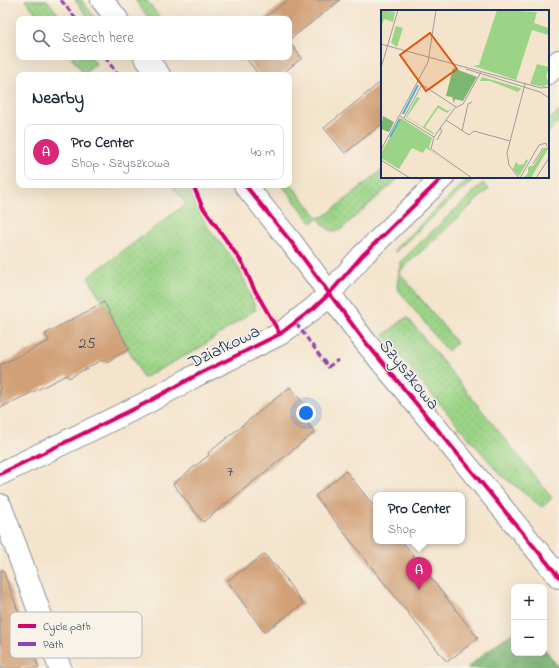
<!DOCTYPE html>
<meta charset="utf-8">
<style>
:root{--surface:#fff;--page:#f6f6f7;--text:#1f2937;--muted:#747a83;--line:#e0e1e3;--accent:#db2777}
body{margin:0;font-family:"Indie Flower",sans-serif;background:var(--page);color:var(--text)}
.controls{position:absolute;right:12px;bottom:12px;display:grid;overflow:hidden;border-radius:8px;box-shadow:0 4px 16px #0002}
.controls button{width:36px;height:36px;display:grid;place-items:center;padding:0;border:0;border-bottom:1px solid var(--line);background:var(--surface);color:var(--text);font:20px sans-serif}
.you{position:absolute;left:306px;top:413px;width:14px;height:14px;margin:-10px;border:3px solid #fff;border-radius:50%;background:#1a73e8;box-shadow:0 0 0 6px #1a73e833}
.badge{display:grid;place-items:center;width:26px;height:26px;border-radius:50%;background:var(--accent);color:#fff;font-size:13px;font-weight:700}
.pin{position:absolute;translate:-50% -33px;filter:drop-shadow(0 1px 2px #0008)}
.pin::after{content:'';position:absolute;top:21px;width:14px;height:12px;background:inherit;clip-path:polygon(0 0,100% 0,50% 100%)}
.popup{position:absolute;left:373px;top:492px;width:92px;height:52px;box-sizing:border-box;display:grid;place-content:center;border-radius:8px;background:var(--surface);filter:drop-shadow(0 1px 3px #0005);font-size:13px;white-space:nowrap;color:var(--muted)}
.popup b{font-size:15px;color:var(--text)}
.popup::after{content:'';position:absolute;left:50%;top:100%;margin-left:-8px;border:8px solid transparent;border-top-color:var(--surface)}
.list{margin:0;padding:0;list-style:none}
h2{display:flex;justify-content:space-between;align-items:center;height:52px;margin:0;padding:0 16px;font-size:17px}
h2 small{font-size:13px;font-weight:400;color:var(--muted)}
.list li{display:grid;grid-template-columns:26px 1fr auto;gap:12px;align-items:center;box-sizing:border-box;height:56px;margin:0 8px 8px;padding:0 8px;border:1px solid var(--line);border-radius:8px}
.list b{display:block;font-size:15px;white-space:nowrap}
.list p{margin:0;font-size:13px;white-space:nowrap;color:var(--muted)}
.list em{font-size:13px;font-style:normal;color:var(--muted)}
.icon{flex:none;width:22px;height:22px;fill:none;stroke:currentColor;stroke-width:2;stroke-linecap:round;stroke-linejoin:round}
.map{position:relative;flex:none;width:559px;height:668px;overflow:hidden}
.search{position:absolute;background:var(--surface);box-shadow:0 4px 16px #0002;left:16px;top:16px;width:276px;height:44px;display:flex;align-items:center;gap:10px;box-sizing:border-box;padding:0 14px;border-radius:8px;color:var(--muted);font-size:15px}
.panel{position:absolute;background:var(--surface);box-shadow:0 4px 16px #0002;left:16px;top:72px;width:276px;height:116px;border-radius:8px}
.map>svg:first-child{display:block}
.grass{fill:url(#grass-dots);stroke:#5b8272}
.forest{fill:url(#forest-crowns);stroke:#4c7268}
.building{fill:#d1a077}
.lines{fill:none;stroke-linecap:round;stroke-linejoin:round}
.minor-casing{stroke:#888a95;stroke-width:24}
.minor{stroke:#fff;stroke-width:22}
.quiet{stroke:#8e44ad;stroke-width:3;stroke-dasharray:6 3;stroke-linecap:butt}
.cycleway-casing{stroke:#f7f3e8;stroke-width:6}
.cycleway{stroke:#d6006c;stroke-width:4}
.labels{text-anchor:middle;stroke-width:3;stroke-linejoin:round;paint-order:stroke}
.number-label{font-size:16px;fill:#484b64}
.street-label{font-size:18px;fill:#1b2f5e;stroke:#f7f3e8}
.inset-river{fill:none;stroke:#4cb4cb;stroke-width:2}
.inset-road{fill:none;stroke:#9d9ca0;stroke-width:1}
.view{fill:#de5710;fill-opacity:0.15;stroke:#de5710;stroke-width:2}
.inset-edge{fill:none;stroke:#1b2f5e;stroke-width:2}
.key{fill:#f7f3e8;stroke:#b5b8bf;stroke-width:1}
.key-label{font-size:11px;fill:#1b2f5e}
</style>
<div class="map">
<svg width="559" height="668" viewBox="0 0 559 668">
<defs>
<pattern id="grass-dots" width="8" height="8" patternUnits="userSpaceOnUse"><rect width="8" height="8" fill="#9bd486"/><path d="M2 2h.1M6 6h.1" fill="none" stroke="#85b676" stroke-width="1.8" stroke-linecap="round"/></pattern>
<pattern id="forest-crowns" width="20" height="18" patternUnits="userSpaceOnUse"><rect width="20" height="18" fill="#7cb673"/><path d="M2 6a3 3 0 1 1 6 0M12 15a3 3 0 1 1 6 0" fill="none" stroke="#659462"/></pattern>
</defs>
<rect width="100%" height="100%" fill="#f7f3e8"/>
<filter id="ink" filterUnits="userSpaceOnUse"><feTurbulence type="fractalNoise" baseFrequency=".025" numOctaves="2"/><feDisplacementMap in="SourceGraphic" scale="8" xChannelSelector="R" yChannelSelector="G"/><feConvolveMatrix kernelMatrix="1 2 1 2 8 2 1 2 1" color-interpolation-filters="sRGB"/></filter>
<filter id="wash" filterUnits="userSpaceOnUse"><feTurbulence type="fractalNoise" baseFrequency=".012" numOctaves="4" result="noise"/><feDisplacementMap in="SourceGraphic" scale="16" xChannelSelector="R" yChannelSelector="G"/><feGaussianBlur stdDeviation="0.9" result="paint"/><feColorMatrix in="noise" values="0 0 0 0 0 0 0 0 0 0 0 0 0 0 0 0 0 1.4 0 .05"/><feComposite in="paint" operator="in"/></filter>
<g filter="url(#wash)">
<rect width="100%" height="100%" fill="#f4e4cc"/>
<g class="grass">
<polygon points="25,0 47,0 62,19 41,19"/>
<polygon points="75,0 81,0 96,19 90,19"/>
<polygon points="135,0 146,0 161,19 149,19"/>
<polygon points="71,57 91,57 96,64 84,74"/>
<polygon points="559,111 559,122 548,133 548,121"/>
<path d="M382,170V177H400L339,231C328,233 324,225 318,218L312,223L282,185H289V182L318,218L325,216Z"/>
<polygon points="470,177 476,177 395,252 395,249"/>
<polygon points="483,183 489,189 399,272 457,343 447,351 397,288 399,272 400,262"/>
<path d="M172,185H187C192,199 199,212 206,224C215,239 228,250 236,264C245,279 250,295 256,310L253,311L198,349L143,378C126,343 108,309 88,277L186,204Z"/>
<polygon points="407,317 552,498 542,507 500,474 421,382 384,335"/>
</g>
<polygon class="forest" points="514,632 514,653 544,653 544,648 559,668 467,668 496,644"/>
<g id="blocks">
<g class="building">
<polygon points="288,0 340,0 289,40 289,19 263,19"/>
<polygon points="289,42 302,58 280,75 259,75 245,57 289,57"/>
<polygon points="382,81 382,124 345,153 324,128"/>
<polygon points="104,302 129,349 105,363 102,360 69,378 67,375 0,408 0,365 49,341 45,334"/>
<polygon points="290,387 311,413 304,419 315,432 203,522 173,484 209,455 208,453"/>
<polygon points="346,471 376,509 376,541 402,541 478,638 447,662 315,496"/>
<polygon points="265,554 273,565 275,564 303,604 264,632 227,581"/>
<polygon points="3,570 39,668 0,668 0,571"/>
</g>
</g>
</g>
<g filter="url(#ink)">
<use href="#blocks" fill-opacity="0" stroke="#888a95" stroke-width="1"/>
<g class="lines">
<defs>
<g id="minor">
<polyline points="102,0 117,19"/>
<polyline points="145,57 159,75"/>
<polyline points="548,73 559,61"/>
<polyline points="245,185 292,243 363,339 559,577"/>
<polyline points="0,474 146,403 195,376 280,334 314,308 329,294 362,256 443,177"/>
<polyline points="0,505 14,542 60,668"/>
</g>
</defs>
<use href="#minor" class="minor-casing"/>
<use href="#minor" class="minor"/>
<g class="quiet">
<polyline points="61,0 76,19"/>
<polyline points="105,57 118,75"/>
<polyline points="296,323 328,367 338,360"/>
</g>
<defs>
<g id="cycleway">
<polyline points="193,185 202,206 243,264 253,287 280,334"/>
<polyline points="245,185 292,243 363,339 559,577"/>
<polyline points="0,474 146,403 195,376 280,334 314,308 329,294 362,256 443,177"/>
</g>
</defs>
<use href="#cycleway" class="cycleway-casing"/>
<use href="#cycleway" class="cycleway"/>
</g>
</g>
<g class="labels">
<g class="number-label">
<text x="87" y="348">25</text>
<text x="230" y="476">7</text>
</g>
<g class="street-label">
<text transform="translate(224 346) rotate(-26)" y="6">Działkowa</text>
<text transform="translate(410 374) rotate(51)" y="6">Szyszkowa</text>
</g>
</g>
<g transform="translate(381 10)">
<rect width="168" height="168" fill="#f4e4cc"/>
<path d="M1,0L14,2L12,12L3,9L0,19ZM116,0L156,2L153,13L168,18L167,25L151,20L135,70L92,56L98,55ZM15,16L22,18L16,37L10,33ZM156,54L168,57L165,66L168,73L163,77L149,74ZM101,67L139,78L140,79L137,82L109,71H99ZM36,87L39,88L26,107L42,117L57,95L67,101L72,98L66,103L57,98L44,117L53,123L61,113L52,124L25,107ZM20,108L51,128L48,137L50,141L89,168L45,138L42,143L31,138L18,159L0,148V143ZM168,137L150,168H142L147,163V157L153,155L163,138ZM145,149L147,151L138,166L132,159L135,152L138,155L143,154Z" fill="#9bd486"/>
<path d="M72,58L96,67L82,91L74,89L73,93L71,87L65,86ZM2,106L13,112L8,122L0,119Z" fill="#7cb673"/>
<path class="inset-river" d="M22,104L37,75M9,127L19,109"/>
<path class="inset-road" d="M0,34L160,78L168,77M0,58L17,0M85,59L159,82L168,88M100,62L82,94L74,98L65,110L88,125L93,121L129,131M37,72L75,97M19,106L53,127L50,139L91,168M23,108L41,74M81,121L87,94L91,92M53,127L65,110M56,130L61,121L59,118M0,140L47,52L55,0M0,150L29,168M152,154L162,138M138,168L128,155L126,143L144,74M139,168L158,135L165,133L166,136M155,168L168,148"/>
<path class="view" d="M49,23L76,59L45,81L19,45Z"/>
<rect width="168" height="168" class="inset-edge"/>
</g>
<rect x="10" y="612" width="132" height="46" rx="6" class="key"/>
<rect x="18" y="624" width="18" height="4" fill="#d6006c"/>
<rect x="18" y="642" width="18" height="4" fill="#8e44ad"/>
<g class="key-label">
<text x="43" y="630">Cycle path</text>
<text x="43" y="648">Path</text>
</g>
</svg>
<div class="controls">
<button>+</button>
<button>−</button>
</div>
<div class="you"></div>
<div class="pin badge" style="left:419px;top:590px">A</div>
<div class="popup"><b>Pro Center</b>Shop</div>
<div class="search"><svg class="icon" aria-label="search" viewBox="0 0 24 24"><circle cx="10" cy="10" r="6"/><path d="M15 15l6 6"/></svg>Search here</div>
<section class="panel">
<h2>Nearby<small></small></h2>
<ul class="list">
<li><span class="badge">A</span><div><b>Pro Center</b><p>Shop · Szyszkowa</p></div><em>40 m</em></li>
</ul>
</section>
</div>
